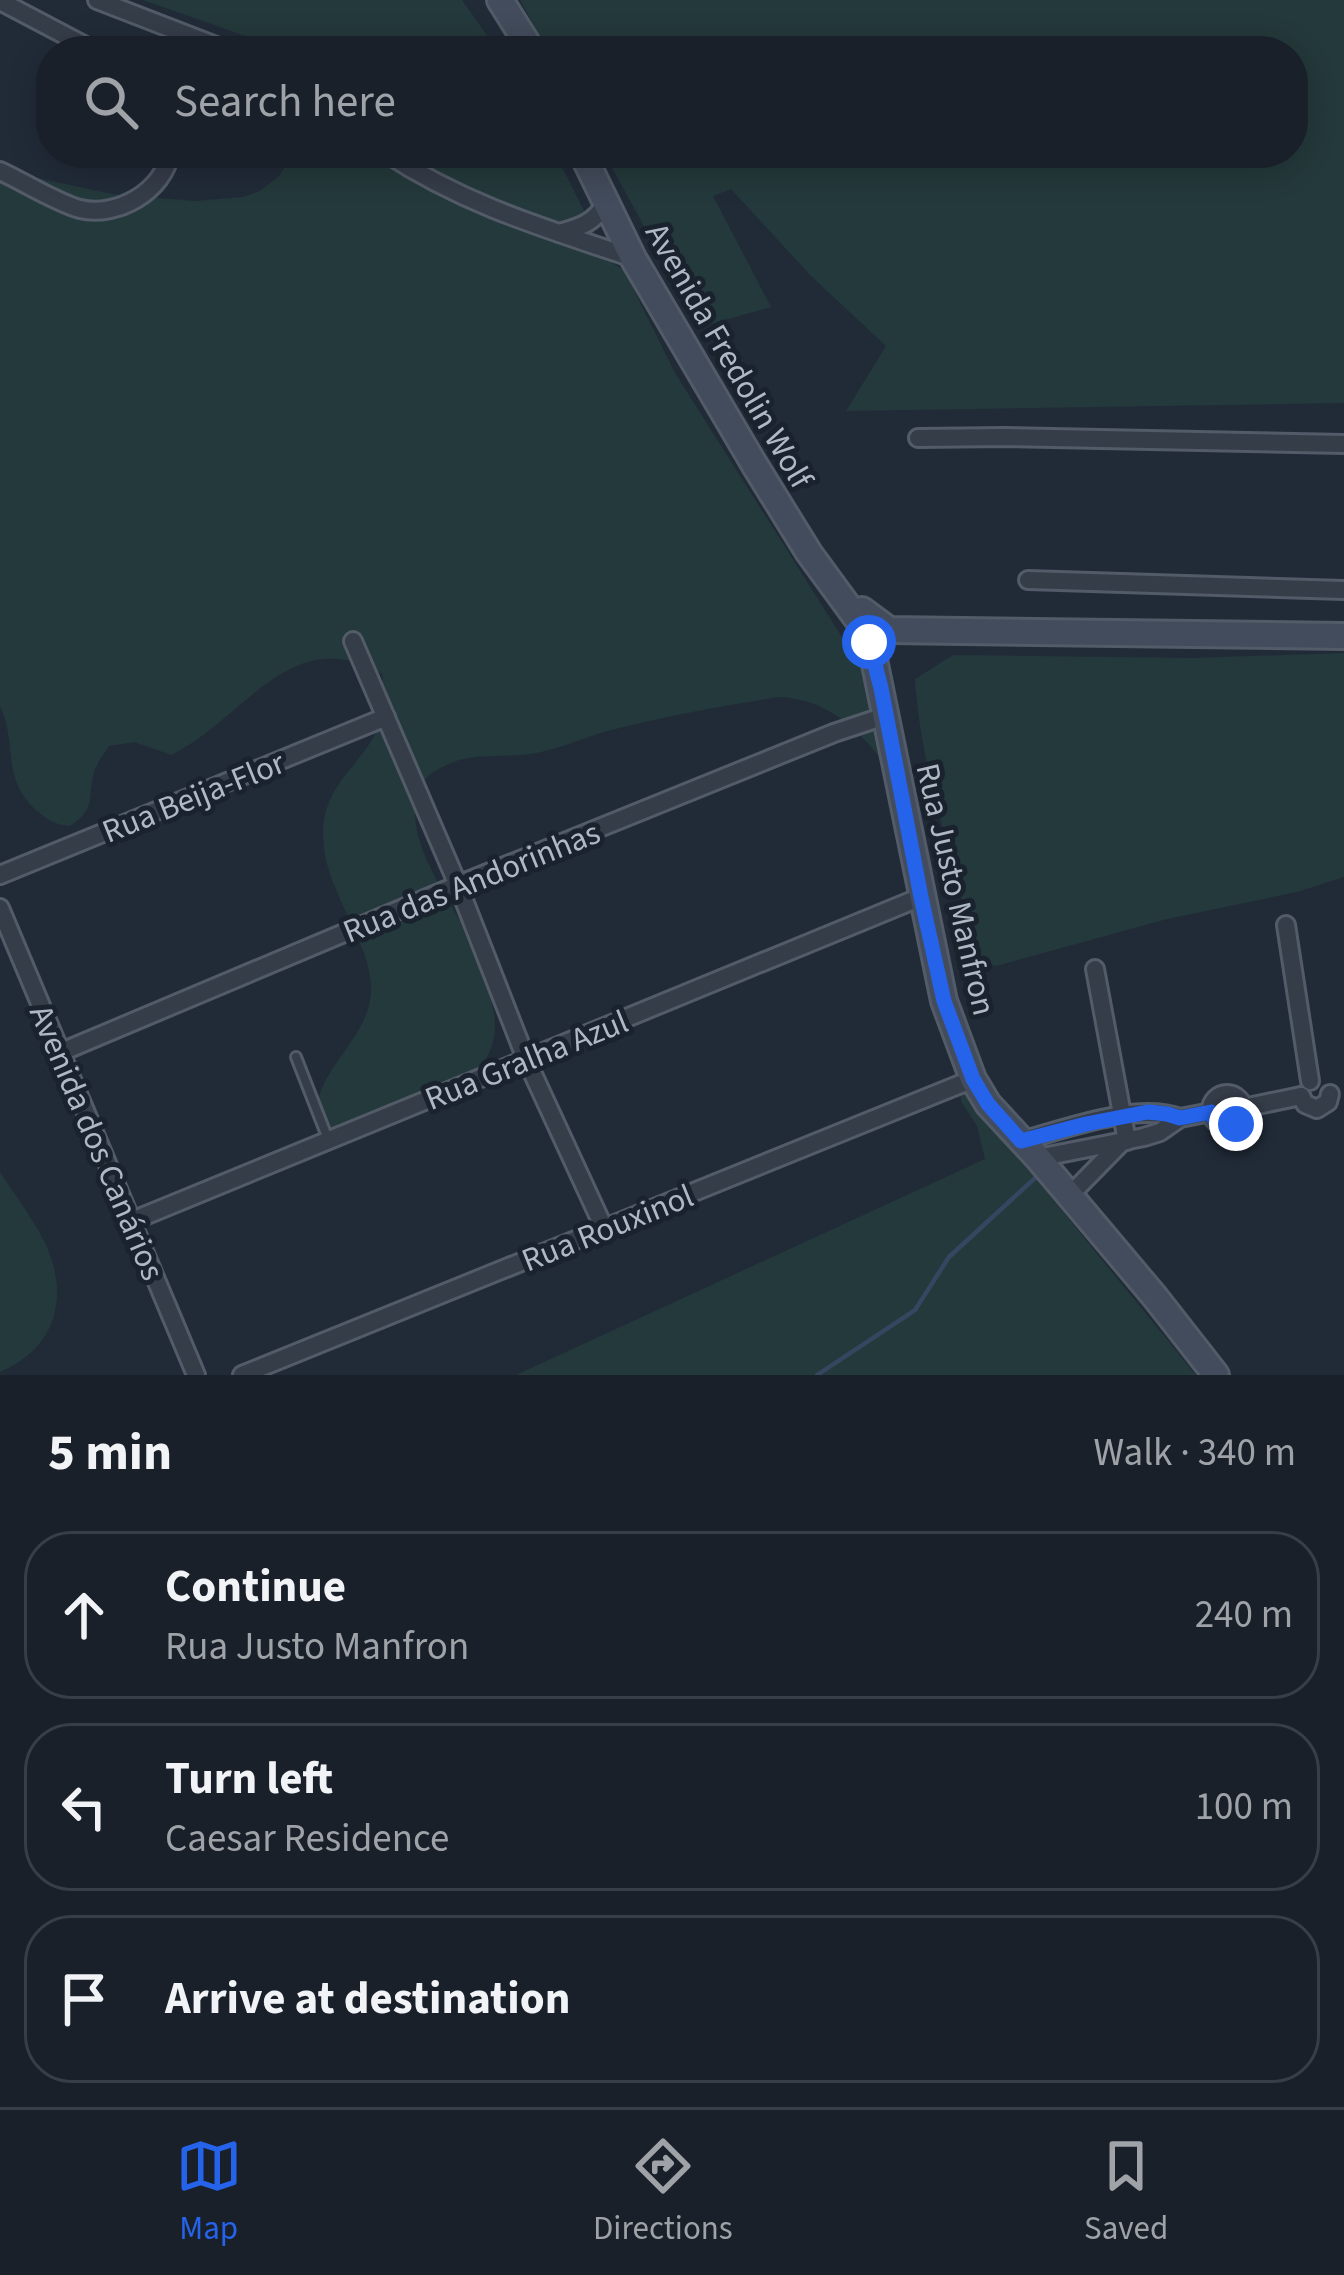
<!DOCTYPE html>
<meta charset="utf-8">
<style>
:root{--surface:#19202a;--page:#262d36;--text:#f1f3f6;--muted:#9fa3a8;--line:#373e47;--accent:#2563eb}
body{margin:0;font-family:"Source Sans 3",sans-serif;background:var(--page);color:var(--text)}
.stop{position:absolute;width:36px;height:36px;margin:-27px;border:9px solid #2563eb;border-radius:50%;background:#fff}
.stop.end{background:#2563eb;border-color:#fff;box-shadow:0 3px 12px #0008}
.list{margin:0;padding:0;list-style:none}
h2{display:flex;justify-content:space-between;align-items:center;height:156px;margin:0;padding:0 48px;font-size:51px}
h2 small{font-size:39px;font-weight:400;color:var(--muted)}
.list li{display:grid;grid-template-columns:78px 1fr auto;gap:36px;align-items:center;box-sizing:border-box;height:168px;margin:0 24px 24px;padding:0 24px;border:3px solid var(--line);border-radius:48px}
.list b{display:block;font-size:45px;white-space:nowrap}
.list p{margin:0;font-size:39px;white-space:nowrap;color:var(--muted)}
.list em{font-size:39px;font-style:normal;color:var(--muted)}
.icon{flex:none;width:66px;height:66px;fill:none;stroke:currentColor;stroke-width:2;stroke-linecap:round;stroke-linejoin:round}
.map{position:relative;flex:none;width:1344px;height:1375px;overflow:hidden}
.search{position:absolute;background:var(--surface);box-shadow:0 6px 30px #0003;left:36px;right:36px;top:36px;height:132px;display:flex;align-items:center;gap:30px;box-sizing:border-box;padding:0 42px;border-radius:48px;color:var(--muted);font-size:45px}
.sheet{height:732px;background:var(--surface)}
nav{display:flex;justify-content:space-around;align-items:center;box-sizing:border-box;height:168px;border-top:3px solid var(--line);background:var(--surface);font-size:33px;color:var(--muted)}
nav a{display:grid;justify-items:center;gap:6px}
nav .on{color:var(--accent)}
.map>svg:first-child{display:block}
.green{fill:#24393b}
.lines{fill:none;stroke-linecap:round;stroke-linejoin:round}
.stream{stroke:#354760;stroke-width:4.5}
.lane-casing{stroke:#525b67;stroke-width:14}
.street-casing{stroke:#525b67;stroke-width:22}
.secondary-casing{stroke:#525b67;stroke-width:30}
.lane{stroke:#353d49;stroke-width:8}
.street{stroke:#353d49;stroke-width:16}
.secondary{stroke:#434c5c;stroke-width:24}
.route{stroke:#2563eb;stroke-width:15}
.labels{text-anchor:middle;stroke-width:10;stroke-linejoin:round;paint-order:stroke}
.street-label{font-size:33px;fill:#afb8c5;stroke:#1a222d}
</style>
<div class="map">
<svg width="1344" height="1375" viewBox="0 0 1344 1375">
<rect width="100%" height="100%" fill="#212b38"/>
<g class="green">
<polygon points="143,0 462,0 498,51 288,51"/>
<polygon points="520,0 1344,0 1344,403 846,411 886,346 811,276 731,189 713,196 771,307 699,327 604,153 1293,153 1293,51 548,51"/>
<path d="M295,153H555L609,261L624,270L675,373L866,675L882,760C855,726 826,700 781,697C724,705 667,716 611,730C587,736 565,747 541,752C513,759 477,752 451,763C437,769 423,776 418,792C402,841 452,901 472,943C481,963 487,982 492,1003C498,1030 496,1050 477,1070L353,1128H332L317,1119C312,1072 367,1042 371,994C374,942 323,893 323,834C323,780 367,764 381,720C386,705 384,690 382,674C290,620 244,721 171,755L135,742L109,746C104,754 96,764 94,773C87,799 97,808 70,826C54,824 49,821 37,811C0,778 18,743 0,706V170L112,194L195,201L243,197L260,191L278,177Z"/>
<path d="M1344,653V877L1297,892L1167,919L996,966L978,962C965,944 967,921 962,900C943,824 920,758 915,679L953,655L1192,658Z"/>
<polygon points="957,1082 1196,1375 516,1375 985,1159 977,1126 962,1103"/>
<path d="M0,1172C15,1195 34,1220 46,1245C70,1299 55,1348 0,1372Z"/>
</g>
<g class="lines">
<polyline class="stream" points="817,1375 915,1310 949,1257 1035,1178"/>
<defs>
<polyline id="lane" points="296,1057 328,1139"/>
<g id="street">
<polyline points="97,0 229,51"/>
<polyline points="0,1 95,51"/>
<path d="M386,153C465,205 544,228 633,258"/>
<path d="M0,171C22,181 57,203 80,209C117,218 164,191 170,153"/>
<path d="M559,233C581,227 593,223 606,204"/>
<polyline points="918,438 1005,437 1344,444"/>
<polyline points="1028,580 1344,590"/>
<polyline points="353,641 458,885 526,1059 604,1228"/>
<polyline points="0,875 386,717"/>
<polyline points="0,908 196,1375"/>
<polyline points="1286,925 1310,1081"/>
<polyline points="1095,969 1127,1141"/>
<polyline points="59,1053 458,885 834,733 885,716"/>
<circle cx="1227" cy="1110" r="16"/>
<polyline points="1301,1096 1305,1104 1317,1109 1328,1102 1330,1094"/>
<polyline points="1243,1108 1301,1096"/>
<path d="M1021,1141C1065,1129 1137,1102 1180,1118"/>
<polyline points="1038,1158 1144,1137 1160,1132 1180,1118 1211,1112"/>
<polyline points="1070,1195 1122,1142"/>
<polyline points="132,1221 921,897"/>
<polyline points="242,1375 973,1079"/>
</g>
<g id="secondary">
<polyline points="500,0 532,51"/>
<polyline points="582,153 633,258 754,464 809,553 869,635 944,1001 973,1079 988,1104 1038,1158 1155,1297 1216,1375"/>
<polyline points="862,610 889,630 1344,636"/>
</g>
</defs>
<use href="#lane" class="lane-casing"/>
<use href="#street" class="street-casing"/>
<use href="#secondary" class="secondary-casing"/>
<use href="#lane" class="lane"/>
<use href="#street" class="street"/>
<use href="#secondary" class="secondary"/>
</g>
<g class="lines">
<path class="route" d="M869,642L881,688L921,897L944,1001L973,1079L988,1104L1021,1141L1086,1124L1148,1112L1167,1114L1180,1118L1211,1112C1214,1125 1224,1128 1236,1124"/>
</g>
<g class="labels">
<g class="street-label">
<text transform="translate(730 355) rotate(60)" y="12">Avenida Fredolin Wolf</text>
<text transform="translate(193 796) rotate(-22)" y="12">Rua Beija-Flor</text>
<text transform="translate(471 881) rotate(-22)" y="12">Rua das Andorinhas</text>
<text transform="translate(957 889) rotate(77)" y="12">Rua Justo Manfron</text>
<text transform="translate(526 1059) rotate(-22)" y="12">Rua Gralha Azul</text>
<text transform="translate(98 1142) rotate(67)" y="12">Avenida dos Canários</text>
<text transform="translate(607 1227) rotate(-22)" y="12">Rua Rouxinol</text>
</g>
</g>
</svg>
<div class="stop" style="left:869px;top:642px"></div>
<div class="stop end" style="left:1236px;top:1124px"></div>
<div class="search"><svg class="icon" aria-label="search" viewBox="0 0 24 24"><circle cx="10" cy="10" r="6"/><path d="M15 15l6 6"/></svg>Search here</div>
</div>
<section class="sheet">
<h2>5 min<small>Walk · 340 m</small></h2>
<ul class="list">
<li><svg class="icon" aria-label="ahead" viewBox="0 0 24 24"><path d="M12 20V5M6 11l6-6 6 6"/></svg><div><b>Continue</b><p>Rua Justo Manfron</p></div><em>240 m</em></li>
<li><svg class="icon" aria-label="left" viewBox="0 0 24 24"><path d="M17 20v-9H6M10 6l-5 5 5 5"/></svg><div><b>Turn left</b><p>Caesar Residence</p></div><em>100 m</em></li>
<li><svg class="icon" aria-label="arrive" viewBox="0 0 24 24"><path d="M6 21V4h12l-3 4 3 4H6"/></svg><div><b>Arrive at destination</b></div></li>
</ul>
</section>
<nav>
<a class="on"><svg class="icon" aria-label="map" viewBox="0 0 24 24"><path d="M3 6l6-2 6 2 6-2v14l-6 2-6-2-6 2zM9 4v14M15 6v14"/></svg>Map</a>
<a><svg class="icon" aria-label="directions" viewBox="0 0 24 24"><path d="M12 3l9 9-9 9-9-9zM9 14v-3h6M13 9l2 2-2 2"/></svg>Directions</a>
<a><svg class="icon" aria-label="saved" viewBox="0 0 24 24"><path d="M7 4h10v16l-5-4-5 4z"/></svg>Saved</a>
</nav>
